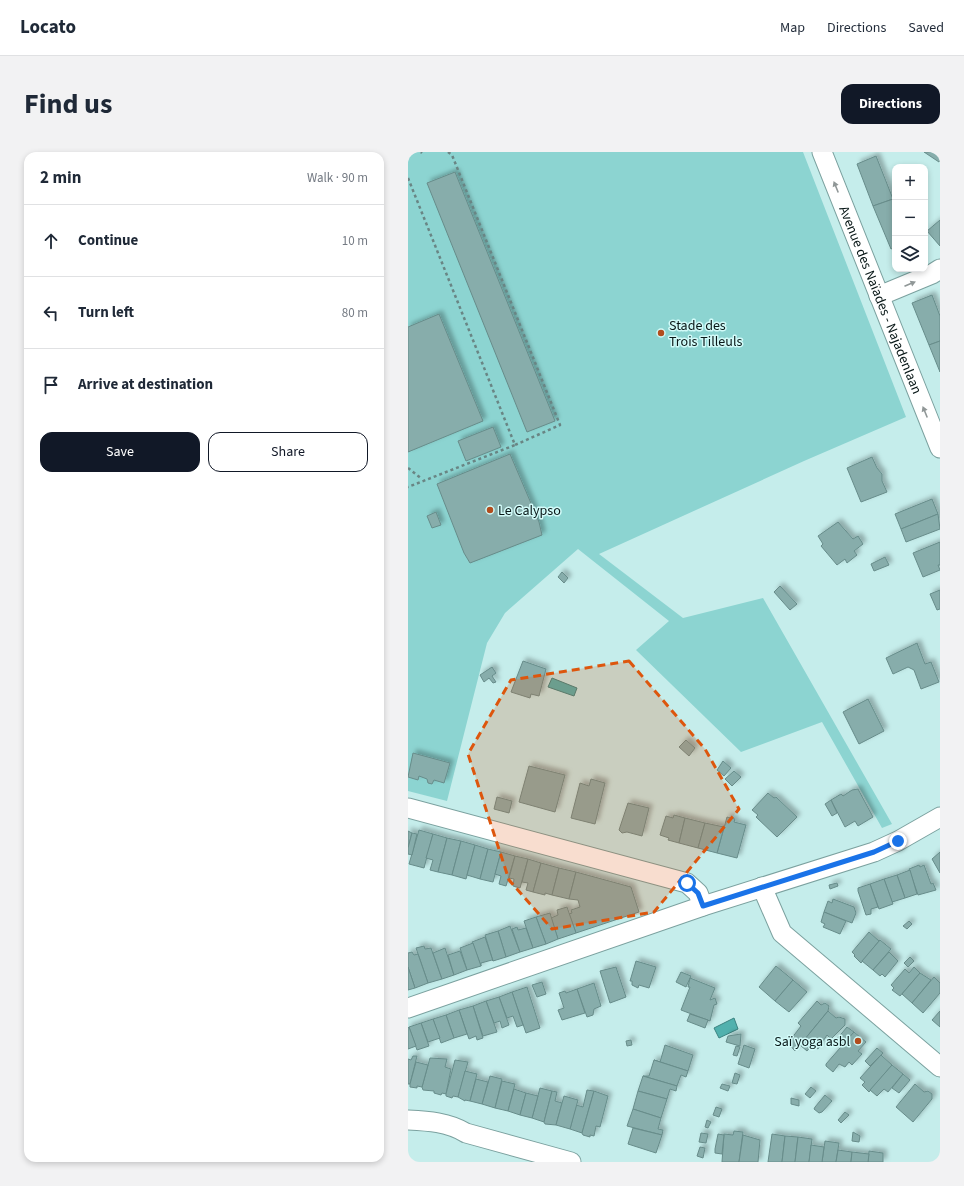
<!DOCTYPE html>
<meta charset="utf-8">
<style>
:root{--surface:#fff;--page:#f2f2f3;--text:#1f2937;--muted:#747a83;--line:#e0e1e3;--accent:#111827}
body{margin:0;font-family:"Source Sans 3",sans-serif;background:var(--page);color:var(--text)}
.controls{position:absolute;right:12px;top:12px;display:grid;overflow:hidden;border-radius:8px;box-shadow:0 2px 6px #0003}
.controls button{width:36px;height:36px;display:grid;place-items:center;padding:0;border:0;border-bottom:1px solid var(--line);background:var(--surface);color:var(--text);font:20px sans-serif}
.stop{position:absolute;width:12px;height:12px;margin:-9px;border:3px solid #1a73e8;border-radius:50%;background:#fff}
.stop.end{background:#1a73e8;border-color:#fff;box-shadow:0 1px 4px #0008}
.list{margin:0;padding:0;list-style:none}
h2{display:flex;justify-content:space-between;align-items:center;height:52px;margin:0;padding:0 16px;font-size:17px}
h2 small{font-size:13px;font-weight:400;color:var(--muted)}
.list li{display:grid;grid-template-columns:26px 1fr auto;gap:12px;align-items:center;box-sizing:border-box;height:72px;padding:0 16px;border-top:1px solid var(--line)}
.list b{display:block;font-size:15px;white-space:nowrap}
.list em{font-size:13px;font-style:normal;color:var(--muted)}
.actions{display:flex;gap:8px;padding:12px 16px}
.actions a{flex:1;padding:9px 0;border:1px solid var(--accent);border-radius:12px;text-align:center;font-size:14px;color:var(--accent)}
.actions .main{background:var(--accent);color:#fff}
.icon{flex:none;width:22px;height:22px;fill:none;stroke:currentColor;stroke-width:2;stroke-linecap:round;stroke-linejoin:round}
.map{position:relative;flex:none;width:532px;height:1010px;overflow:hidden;border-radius:12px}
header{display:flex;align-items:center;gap:24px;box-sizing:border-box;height:56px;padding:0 20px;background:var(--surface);border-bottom:1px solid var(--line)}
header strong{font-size:19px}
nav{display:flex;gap:22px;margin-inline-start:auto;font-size:14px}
.intro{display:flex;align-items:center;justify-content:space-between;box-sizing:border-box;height:96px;padding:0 24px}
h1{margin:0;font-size:28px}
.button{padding:10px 18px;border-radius:12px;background:var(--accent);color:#fff;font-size:14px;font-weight:700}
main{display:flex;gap:24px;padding:0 24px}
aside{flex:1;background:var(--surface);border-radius:12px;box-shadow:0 2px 6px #0003}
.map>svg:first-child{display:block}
.green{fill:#8cd4d1}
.water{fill:#51b1ae;stroke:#3b8381}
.building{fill:#87adab;stroke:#678c8a;filter:url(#shadow)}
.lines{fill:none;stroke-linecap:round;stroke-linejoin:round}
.minor-casing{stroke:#7ba19f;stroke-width:21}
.path{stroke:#698584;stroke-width:2.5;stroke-dasharray:3 3;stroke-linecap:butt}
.minor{stroke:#fff;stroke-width:19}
.oneway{fill:#909797}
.route{stroke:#1a73e8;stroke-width:5}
.marked{fill:#dd560d;fill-opacity:0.2;stroke:#dd560d;stroke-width:3;stroke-dasharray:8 5;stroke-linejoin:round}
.poi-dot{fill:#b24d1e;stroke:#d2fbf9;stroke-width:1.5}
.labels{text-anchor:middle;stroke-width:3;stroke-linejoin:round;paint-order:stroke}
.street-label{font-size:14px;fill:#081717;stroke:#d2fbf9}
.poi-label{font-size:14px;fill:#081717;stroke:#d2fbf9;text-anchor:start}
</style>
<header>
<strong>Locato</strong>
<nav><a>Map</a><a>Directions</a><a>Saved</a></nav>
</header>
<div class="intro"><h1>Find us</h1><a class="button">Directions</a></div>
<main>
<aside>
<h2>2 min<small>Walk · 90 m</small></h2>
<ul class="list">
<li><svg class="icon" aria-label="ahead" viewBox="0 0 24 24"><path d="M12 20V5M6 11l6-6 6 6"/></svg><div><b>Continue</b></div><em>10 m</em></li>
<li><svg class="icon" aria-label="left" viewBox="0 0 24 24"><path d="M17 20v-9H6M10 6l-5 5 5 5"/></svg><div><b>Turn left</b></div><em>80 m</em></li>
<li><svg class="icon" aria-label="arrive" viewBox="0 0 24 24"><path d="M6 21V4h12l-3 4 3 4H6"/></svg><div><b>Arrive at destination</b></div></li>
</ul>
<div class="actions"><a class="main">Save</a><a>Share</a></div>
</aside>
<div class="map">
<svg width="532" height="1010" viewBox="0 0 532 1010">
<defs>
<filter id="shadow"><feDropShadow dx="3.5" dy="-3.5" stdDeviation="2" flood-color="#0004"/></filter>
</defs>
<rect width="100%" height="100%" fill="#c5edeb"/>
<polygon class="green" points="0,0 395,0 498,265 396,309 191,402 275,466 355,446 484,672 474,676 414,570 333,600 228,498 261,469 170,397 97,461 79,491 39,649 0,639"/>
<g class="water">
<polygon points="144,526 169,536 166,544 140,535"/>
<polygon points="326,866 330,877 311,886 306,876"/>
</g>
<g class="building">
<polygon points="516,0 532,0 532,8 531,10"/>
<polygon points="468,4 485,47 465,54 449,12"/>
<polygon points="47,20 147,269 119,280 19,31"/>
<polygon points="485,47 487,51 487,95 483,97 465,54"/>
<polygon points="532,68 532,94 519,79"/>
<polygon points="524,143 532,164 532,189 521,193 504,151"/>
<polygon points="31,162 75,269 0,300 0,175"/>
<polygon points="532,189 532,220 521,193"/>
<polygon points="85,275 93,295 58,309 50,289"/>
<polygon points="102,302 131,370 134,383 62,411 56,401 29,332"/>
<polygon points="464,305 469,316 474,322 474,329 479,340 453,350 439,316"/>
<polygon points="524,347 530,362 493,377 487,362"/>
<polygon points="28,360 33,373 24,376 19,364"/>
<polygon points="530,362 532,377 498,390 493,377"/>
<polygon points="430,370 445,387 450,384 455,392 446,399 449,403 439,411 437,407 429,413 413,394 415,392 410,384"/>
<polygon points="532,390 532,413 530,413 532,418 515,425 505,401"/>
<polygon points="477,405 481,413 466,419 463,412"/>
<polygon points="154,420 160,426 156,431 150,425"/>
<polygon points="372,434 389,452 382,458 366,440"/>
<polygon points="532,438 532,457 529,458 522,442"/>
<polygon points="509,491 517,512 523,510 531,530 513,537 506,518 500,515 485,522 478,506"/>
<polygon points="115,509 138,517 131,544 123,542 122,546 103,540"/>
<polygon points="84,515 88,521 84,524 88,530 85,531 81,526 76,530 72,523"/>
<polygon points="460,547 476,579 451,592 435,560"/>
<polygon points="278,588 287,596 281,604 271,595"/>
<polygon points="5,601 42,611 36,631 26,628 24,632 20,631 19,627 11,624 10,628 0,625"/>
<polygon points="315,609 323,616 316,624 309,618"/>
<polygon points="121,614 157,623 147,660 111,650"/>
<polygon points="326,619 333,625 324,634 317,627"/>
<polygon points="183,627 197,631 187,672 163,666 172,631 181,634"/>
<polygon points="450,637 465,665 450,674 447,669 437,675 423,648 433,642 435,644 444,638"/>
<polygon points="360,641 366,646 368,645 389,665 369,685 348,665 350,663 344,658"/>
<polygon points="89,645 104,649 101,661 86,657"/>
<polygon points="423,648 429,661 424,664 417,652"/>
<polygon points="220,651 241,656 234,684 219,680 214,681 211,678"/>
<polygon points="266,663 277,666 271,691 260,688 261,686 252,683 258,664 265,666"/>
<polygon points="319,665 327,667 326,670 338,673 329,706 309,701"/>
<polygon points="277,666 297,671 290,696 271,691"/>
<polygon points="297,671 316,675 309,701 290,696"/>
<polygon points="11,678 25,682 16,716 1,712"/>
<polygon points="0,679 4,681 0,696"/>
<polygon points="4,681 9,682 4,703 0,702 0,696"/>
<polygon points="25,682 39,686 30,720 22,718 25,708 18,706"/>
<polygon points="39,686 53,689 44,723 30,720"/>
<polygon points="53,689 67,693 58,727 44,723"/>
<polygon points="67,693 80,697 72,727 59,723"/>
<polygon points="80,697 93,700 85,730 72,727"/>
<polygon points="93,700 107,704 98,734 91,732 93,724 87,722"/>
<polygon points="532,700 532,721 524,707"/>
<polygon points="107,704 120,707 112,736 105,734 106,727 101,726"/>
<polygon points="120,707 133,711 125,740 118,738 120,731 114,730"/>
<polygon points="133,711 151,716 144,743 137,741 137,743 125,740"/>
<polygon points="511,713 512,715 516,713 523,732 525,731 528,738 510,743 501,717"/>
<polygon points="151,716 168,720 161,747 144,743"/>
<polygon points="502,718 509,742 497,746 489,723"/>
<polygon points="168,720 223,735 231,760 168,781 161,762 164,761 163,758 172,755 170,748 161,747"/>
<polygon points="489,723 497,746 484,750 476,727"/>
<polygon points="476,727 485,752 471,757 462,732"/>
<polygon points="429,731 430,734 422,737 421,733"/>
<polygon points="462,732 470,755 463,757 463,762 458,763 450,739 450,736"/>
<polygon points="425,747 446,755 448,761 444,771 416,760 420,749 424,751"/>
<polygon points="159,755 168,781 150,787 143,766 150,763 149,758"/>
<polygon points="416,760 438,769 432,782 415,775 417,772 413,770"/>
<polygon points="142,761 150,787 138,792 128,765"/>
<polygon points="128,765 138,792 125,796 116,769"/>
<polygon points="501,769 504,772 499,777 495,774"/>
<polygon points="102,774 112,800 98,805 90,779"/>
<polygon points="109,775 110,778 118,776 125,796 112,800 104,777"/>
<polygon points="90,779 98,805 85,809 77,783"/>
<polygon points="461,780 471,789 453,811 446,804 447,803 444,800"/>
<polygon points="77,785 85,809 84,808 73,811 73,814 64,790"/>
<polygon points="472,788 483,797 465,818 454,809"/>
<polygon points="65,791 73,814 59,818 52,796"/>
<polygon points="16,794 17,797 23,796 34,827 20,831 8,796"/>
<polygon points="37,796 46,823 34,827 25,801"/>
<polygon points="52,799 59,818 46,823 40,803"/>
<polygon points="4,800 6,803 10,802 20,831 7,836 0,815 0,801"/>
<polygon points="481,800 490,809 477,825 474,822 472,824 465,818"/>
<polygon points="502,805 506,809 500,815 496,811"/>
<polygon points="228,809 248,815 241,836 231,833 230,836 224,833 224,829 222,829"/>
<polygon points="368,814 385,828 367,849 351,835"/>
<polygon points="0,815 7,836 0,838"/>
<polygon points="208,815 218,845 202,851 192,819"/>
<polygon points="506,815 512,821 492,844 484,838 486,836 483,833 497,817 501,821"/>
<polygon points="273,820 283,824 278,835 268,830"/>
<polygon points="512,821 523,828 504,851 494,842"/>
<polygon points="526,825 532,831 532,841 515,861 504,851"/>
<polygon points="282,826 307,836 302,848 307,846 309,852 306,853 302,869 273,858 282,835 280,835"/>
<polygon points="385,828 399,840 381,860 367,849"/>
<polygon points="134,830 138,842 129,845 124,833"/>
<polygon points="186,831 193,854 186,857 185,863 179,865 169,837"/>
<polygon points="119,835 132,876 118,881 104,840"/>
<polygon points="169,837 177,861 154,868 150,858 156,856 151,841 157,839 158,841"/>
<polygon points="104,840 115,873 109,875 105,864 99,866 91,845"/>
<polygon points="91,845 101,873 94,876 92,869 86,871 78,849"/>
<polygon points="78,849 89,880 75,884 65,854"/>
<polygon points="409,849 413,853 417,851 421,854 420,859 387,899 380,891 393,874 390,871"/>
<polygon points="65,854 75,886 69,888 68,884 61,887 51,858"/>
<polygon points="51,858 59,882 46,886 38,863"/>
<polygon points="420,859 428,866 431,865 437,867 437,873 423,887 419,883 410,897 404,893 399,899 392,893"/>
<polygon points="532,859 532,875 524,868"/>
<polygon points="282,862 300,868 297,876 279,869"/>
<polygon points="38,863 46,886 33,891 25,867"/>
<polygon points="25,867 32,886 20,890 13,871"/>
<polygon points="13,871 21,894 9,898 1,875"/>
<polygon points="1,875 8,894 0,897 0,876"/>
<polygon points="439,875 446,880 434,894 428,888"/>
<polygon points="446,880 458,890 450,899 454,902 444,913 441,910 437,915 431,912 425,920 418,914 418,912"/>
<polygon points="333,882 332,894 318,890 320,884"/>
<polygon points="223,888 224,893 219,894 218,889"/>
<polygon points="257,893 285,903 280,919 246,908 252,910"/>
<polygon points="336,893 347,897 341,916 330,912"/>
<polygon points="328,894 332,895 329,904 325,903"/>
<polygon points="469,896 475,901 462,914 457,909"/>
<polygon points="473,903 484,913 461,940 454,933 457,930 452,926"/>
<polygon points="5,904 9,904 2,932 0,932 0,907 3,908"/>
<polygon points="22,906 39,907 37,915 43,917 38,942 34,941 33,943 26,941 26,939 15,938 14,935"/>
<polygon points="47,908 60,910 50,945 45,944 44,946 38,944 38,942"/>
<polygon points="246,908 280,919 278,925 273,923 269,934 235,924 241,924"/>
<polygon points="8,910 20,913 14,935 9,934 9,936 2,935 2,932"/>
<polygon points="484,913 495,922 480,940 476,937 469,944 462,938"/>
<polygon points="57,919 69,922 62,949 57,948 57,949 50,945"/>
<polygon points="327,921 332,923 329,932 324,931"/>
<polygon points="495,922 502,928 491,941 484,936"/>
<polygon points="82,924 94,927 87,956 74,952"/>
<polygon points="235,924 269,934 268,939 262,937 259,947 230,939"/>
<polygon points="68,927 80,930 74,952 62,949"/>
<polygon points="94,929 107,932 100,959 87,956"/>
<polygon points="314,932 322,934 320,939 312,936"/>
<polygon points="507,932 516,940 520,939 524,942 524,947 505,970 488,955"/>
<polygon points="403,935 408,939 402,946 397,942"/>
<polygon points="132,936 144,939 136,970 124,966"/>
<polygon points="106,937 118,941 112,963 100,959"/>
<polygon points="179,938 186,939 174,981 162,977 168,953 175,955"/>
<polygon points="144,939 149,940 147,949 154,951 148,973 137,972 136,970"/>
<polygon points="186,939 200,944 192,975 188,974 186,984 182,983 182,985 175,983 174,981"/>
<polygon points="230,939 259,947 253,966 225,957"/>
<polygon points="118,941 130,944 124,966 112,963"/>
<polygon points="417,943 424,949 414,960 411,961 406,957 407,955"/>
<polygon points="156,944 170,948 162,977 148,973"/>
<polygon points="383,946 391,948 391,954 383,952"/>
<polygon points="308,955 314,957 311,965 305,963"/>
<polygon points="225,957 253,966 250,977 255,978 254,983 219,974"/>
<polygon points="437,960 441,963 433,971 430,968"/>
<polygon points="299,968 303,970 300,976 297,975"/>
<polygon points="225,976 254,983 248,1001 220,992"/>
<polygon points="326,979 335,980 331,1010 314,1010 316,982 325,983"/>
<polygon points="445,980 452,984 451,990 444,989"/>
<polygon points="293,981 300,982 298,991 291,990"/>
<polygon points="310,982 316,983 314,1002 307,1001 307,997"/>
<polygon points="364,982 377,984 374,1010 360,1010"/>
<polygon points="335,983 352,988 350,1010 331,1010"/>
<polygon points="377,984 390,985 387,1010 374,1010"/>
<polygon points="390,985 404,987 401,1010 387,1010"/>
<polygon points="417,989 431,991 428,1010 414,1010"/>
<polygon points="403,993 416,995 414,1010 401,1010"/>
<polygon points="292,995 297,996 295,1006 289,1004"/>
<polygon points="430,998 444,1000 443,1010 428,1010"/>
<polygon points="461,999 475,1001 475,1010 460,1010"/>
<polygon points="444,1000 461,1002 460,1010 443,1010"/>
</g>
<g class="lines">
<defs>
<g id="minor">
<path id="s1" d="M414,0L532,296"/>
<polyline points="471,144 524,122 532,117"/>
<polyline points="0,656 279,731 290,741 295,754"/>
<polyline points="354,735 374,781 532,915"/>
<polyline points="0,856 295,754 466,700 490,689 532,665"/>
<path d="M0,968C20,969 40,970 58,981L163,1010"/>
</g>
</defs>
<use href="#minor" class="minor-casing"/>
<g class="path">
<polyline points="13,0 14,1"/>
<polyline points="40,0 44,3 152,273 107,293"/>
<polyline points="0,26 107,293 0,335"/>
<polyline points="0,316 14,327"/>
</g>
<use href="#minor" class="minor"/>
</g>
<defs><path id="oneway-solid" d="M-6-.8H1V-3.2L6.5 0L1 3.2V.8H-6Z"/></defs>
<g class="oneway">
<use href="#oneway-solid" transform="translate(428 35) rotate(-112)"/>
<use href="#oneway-solid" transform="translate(502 132) rotate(-23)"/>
<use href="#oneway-solid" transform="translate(517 260) rotate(-112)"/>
</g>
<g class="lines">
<polyline class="route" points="279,731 290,741 295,754 466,700 490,689"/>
</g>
<path class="marked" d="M221,509L297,597L331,657L246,760L144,777L101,728L60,602L103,528Z"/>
<g class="poi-dot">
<circle cx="253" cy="181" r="4"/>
<circle cx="82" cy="358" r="4"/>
<circle cx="450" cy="889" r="4"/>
</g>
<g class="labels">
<g class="street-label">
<text dy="5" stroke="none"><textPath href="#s1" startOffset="159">Avenue des Naïades - Najadenlaan</textPath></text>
</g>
<g class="poi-label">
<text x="261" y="178">Stade des<tspan x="261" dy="16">Trois Tilleuls</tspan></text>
<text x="90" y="363">Le Calypso</text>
<text x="442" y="894" text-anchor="end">Saï yoga asbl</text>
</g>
</g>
</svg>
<div class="controls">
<button>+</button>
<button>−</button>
<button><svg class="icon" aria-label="layers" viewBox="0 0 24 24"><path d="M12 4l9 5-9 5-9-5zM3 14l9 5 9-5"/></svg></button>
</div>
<div class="stop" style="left:279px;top:731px"></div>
<div class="stop end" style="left:490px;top:689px"></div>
</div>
</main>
